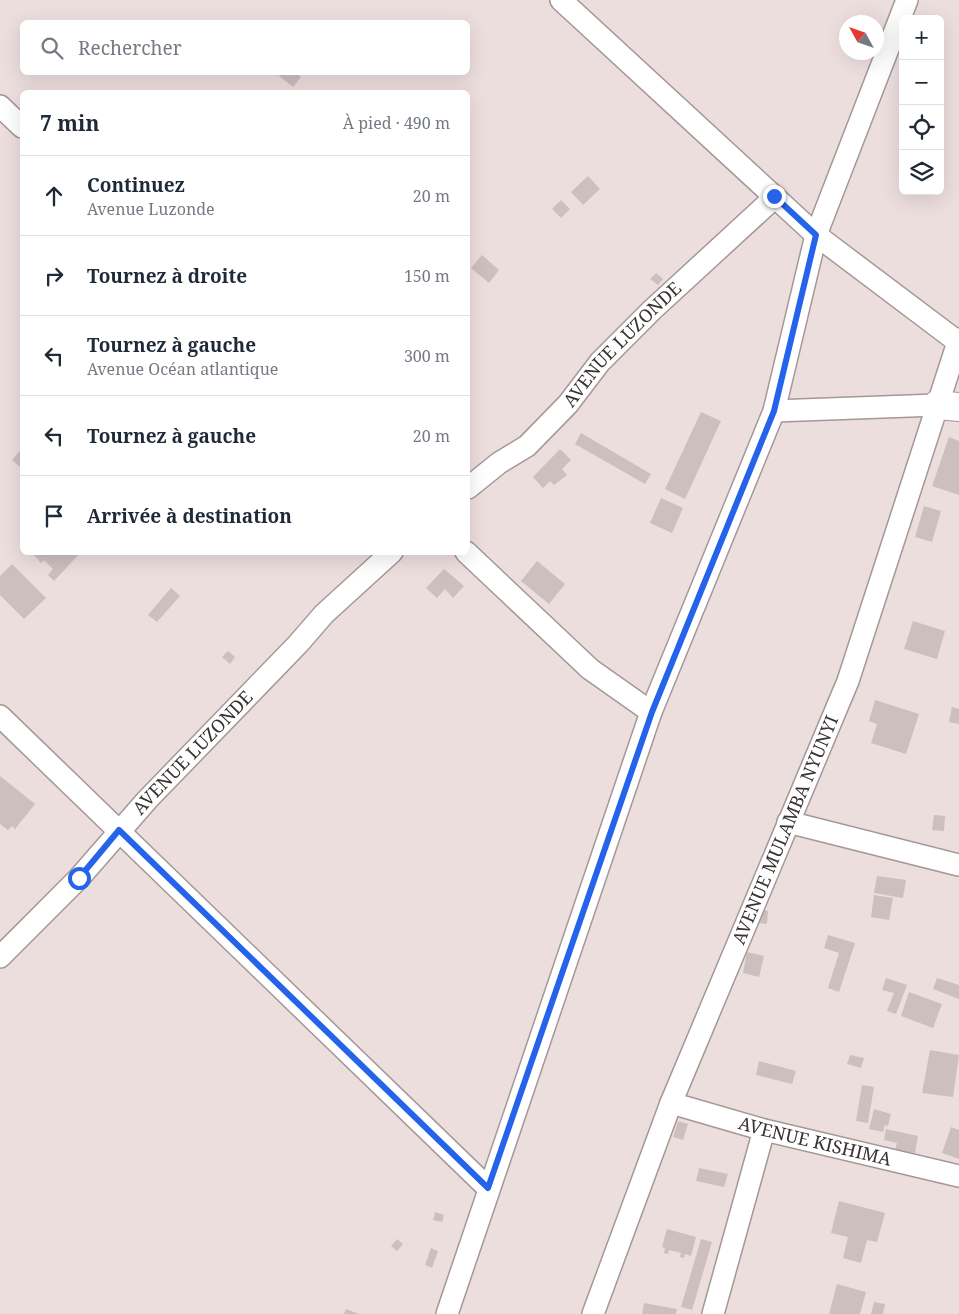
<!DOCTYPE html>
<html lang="fr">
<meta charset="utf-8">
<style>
:root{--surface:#fff;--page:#f6f6f7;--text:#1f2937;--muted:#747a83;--line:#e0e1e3}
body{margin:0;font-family:"Noto Serif",serif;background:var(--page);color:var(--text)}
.controls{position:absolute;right:15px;top:15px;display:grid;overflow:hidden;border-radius:8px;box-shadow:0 5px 20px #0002}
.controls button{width:45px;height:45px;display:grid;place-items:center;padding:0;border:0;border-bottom:1px solid var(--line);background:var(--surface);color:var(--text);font:25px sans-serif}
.compass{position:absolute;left:839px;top:15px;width:45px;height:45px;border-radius:50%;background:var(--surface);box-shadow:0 5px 20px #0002;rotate:310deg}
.stop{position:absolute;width:15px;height:15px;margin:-11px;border:4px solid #2563eb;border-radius:50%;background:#fff}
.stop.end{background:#2563eb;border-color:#fff;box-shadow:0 1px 5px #0008}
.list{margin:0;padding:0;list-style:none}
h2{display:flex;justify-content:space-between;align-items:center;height:65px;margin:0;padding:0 20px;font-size:21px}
h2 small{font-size:16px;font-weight:400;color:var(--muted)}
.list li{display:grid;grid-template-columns:32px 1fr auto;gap:15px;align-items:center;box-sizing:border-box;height:80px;padding:0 20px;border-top:1px solid var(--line)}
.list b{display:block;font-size:19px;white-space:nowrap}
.list p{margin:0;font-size:16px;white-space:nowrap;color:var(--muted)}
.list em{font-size:16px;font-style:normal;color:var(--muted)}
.icon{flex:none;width:28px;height:28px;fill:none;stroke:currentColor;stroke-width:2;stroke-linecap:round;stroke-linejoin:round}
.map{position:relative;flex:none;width:959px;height:1314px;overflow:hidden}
.search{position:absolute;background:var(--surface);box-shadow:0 5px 20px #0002;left:20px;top:20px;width:450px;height:55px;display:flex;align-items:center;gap:12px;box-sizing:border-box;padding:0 18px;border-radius:8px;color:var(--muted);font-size:19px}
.panel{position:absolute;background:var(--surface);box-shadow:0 5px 20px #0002;left:20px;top:90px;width:450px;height:465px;border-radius:8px}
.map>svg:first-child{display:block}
.building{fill:#cebfbf}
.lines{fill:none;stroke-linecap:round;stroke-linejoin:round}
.street-casing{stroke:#a59797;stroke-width:24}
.secondary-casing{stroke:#a59797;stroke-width:30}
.street{stroke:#fff;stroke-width:21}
.secondary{stroke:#fff;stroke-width:28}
.route{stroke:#2563eb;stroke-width:6}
.labels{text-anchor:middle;stroke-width:4.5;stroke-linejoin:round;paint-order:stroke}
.street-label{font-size:18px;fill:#383233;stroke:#fbebeb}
</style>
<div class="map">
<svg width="959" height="1314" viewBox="0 0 959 1314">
<rect width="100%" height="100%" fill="#eddede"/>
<g class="building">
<polygon points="283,72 295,72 301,77 293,87 279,76"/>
<polygon points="588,176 600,189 583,205 571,192"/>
<polygon points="561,200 570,209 561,218 552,209"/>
<polygon points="482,255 499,270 489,283 471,268"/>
<polygon points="656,273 663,279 658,285 650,279"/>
<polygon points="701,412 721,421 685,499 665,489"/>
<polygon points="581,433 651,474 645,484 575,444"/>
<polygon points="949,437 959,441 959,495 932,486"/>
<polygon points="22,448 22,469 12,460"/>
<polygon points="560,449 571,460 562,469 567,475 554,485 550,481 543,488 533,477"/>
<polygon points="661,498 683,508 672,533 650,523"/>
<polygon points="924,506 941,511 932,542 915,537"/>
<polygon points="34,552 81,552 54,581 48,575 53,569 44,560 41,563 33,554"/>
<polygon points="537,561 565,584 549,604 521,581"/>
<polygon points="12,564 46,598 24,619 0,595 0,576"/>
<polygon points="444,569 464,586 453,598 445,589 437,598 426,588"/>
<polygon points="171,588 180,596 157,622 148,615"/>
<polygon points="913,621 945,631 937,659 904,649"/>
<polygon points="228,651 235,657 230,664 222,657"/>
<polygon points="875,700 919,714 906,754 871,743 877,724 869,721"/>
<polygon points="952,707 959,709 959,724 949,722"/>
<polygon points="0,776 35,804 15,829 12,826 8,830 0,824"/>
<polygon points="934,815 945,816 944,831 932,830"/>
<polygon points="877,876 906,880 903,898 874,893"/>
<polygon points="874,895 893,898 889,920 871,917"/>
<polygon points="761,909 768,911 767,924 758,923"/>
<polygon points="828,935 855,943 839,992 828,988 839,953 824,948"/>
<polygon points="747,952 764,956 759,977 743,973"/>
<polygon points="886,978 907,985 896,1014 887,1011 894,993 882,990"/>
<polygon points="937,978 959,985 959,999 933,989"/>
<polygon points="909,992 942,1004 933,1028 901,1016"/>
<polygon points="930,1050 959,1055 953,1097 922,1093"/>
<polygon points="850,1055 864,1058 861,1068 847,1064"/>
<polygon points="759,1061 796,1071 792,1084 756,1075"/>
<polygon points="862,1085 874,1087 868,1123 856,1121"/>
<polygon points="874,1109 891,1114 888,1126 885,1125 883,1132 869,1129"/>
<polygon points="678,1121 688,1124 683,1140 673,1137"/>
<polygon points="951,1127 959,1130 959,1159 942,1153"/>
<polygon points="886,1129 918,1136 915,1153 895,1150 897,1143 884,1140"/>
<polygon points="699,1168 728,1174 724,1187 696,1181"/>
<polygon points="839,1201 885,1213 877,1242 867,1240 861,1263 843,1258 848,1237 831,1233"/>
<polygon points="435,1212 444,1215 442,1222 433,1220"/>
<polygon points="667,1229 696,1237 691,1256 685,1254 684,1258 680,1257 681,1253 669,1250 668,1254 664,1253 665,1248 662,1247"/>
<polygon points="397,1239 403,1244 397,1251 391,1246"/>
<polygon points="701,1239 712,1242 692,1310 681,1307"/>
<polygon points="431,1248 438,1251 432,1268 425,1265"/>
<polygon points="837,1284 866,1292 860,1314 829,1314"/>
<polygon points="874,1302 885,1304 883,1314 871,1314"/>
<polygon points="644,1303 677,1309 676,1314 642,1314"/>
<polygon points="346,1309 359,1314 344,1314"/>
</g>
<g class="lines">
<defs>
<g id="street">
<polyline points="561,0 816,235 958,342"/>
<polyline points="0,106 22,127"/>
<polyline points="774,411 937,405"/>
<path id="s1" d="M468,488L499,463L527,446L568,404L600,362L652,310L775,197"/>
<polyline points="466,552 590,669 651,712"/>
<polyline points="0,716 488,1188"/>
<polyline points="788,822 959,865"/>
<path id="s2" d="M0,957L79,878L147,800L298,644L324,614L392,552"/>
<path id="s3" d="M671,1103L764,1130L959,1176"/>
<polyline points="447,1314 651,712 774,411 816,235 907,0"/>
<path id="s4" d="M593,1314L671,1103L848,681L959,339"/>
<polyline points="713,1314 764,1130"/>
</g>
<polyline id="secondary" points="937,405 959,407"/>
</defs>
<use href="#street" class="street-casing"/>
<use href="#secondary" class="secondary-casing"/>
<use href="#street" class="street"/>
<use href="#secondary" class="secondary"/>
</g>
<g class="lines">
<polyline class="route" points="79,878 119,830 488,1188 652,712 774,411 816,235 774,196"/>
</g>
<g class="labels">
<g class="street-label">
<text dy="6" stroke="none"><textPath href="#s1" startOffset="212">AVENUE LUZONDE</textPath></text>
<text dy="6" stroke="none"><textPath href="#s2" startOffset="281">AVENUE LUZONDE</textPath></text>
<text dy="6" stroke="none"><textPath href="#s4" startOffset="521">AVENUE MULAMBA NYUNYI</textPath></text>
<text dy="6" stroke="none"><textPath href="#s3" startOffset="149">AVENUE KISHIMA</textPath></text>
</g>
</g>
</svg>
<div class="controls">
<button>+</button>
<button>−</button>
<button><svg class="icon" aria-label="locate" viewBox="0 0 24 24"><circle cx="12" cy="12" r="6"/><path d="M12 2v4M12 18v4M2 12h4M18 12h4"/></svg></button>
<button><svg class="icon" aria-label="layers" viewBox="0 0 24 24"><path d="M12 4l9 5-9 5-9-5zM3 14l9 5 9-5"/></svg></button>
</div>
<svg class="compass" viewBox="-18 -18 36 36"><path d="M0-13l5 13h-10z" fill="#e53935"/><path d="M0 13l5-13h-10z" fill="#747a83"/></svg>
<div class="stop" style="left:79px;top:878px"></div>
<div class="stop end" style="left:774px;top:196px"></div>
<div class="search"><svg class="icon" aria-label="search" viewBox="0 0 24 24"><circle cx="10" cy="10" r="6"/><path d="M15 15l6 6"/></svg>Rechercher</div>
<section class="panel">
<h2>7 min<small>À pied · 490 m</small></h2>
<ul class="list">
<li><svg class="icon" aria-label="ahead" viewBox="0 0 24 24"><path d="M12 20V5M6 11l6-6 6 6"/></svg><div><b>Continuez</b><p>Avenue Luzonde</p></div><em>20 m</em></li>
<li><svg class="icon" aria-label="right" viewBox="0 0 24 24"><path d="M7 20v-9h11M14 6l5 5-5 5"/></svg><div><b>Tournez à droite</b></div><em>150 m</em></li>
<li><svg class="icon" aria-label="left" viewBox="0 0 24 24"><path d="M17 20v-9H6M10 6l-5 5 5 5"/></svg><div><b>Tournez à gauche</b><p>Avenue Océan atlantique</p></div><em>300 m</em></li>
<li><svg class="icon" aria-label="left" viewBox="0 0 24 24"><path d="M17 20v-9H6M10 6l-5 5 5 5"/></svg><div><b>Tournez à gauche</b></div><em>20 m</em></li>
<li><svg class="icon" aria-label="arrive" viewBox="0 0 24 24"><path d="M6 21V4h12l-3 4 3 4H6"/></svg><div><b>Arrivée à destination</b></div></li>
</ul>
</section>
</div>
